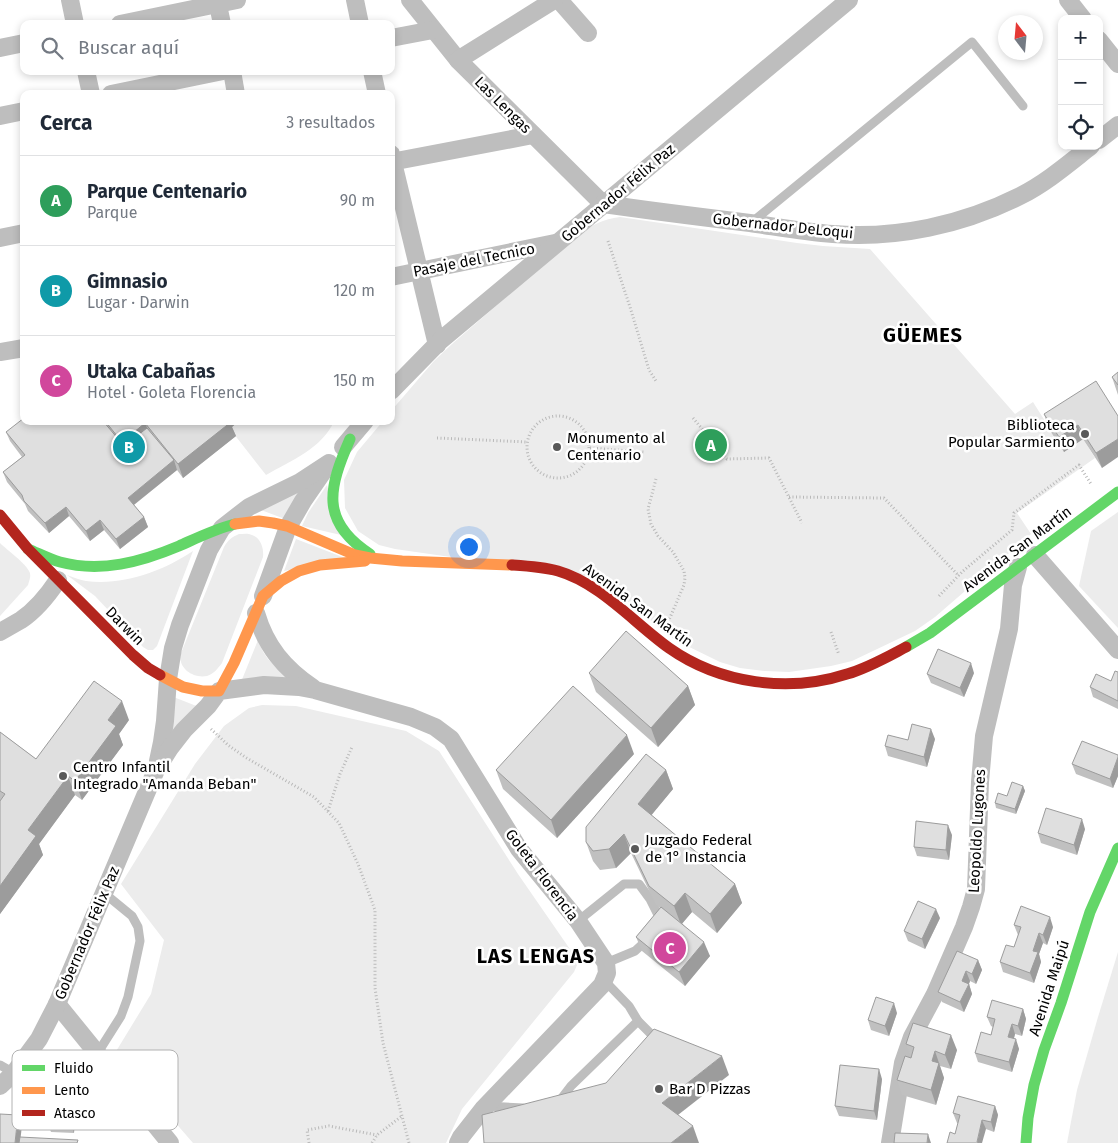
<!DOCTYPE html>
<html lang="es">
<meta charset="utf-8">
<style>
:root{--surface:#fff;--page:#f2f2f3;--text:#1f2937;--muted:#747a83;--line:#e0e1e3;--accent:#111827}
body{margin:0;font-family:"Fira Sans",sans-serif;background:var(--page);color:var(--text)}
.controls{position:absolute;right:15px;top:15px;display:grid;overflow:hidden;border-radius:10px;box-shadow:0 2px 8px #0003}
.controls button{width:45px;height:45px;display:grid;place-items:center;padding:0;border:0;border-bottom:1px solid var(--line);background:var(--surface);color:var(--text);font:25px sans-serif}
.compass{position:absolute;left:998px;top:15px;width:45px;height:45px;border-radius:50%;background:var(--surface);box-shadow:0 2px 8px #0003;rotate:344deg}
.you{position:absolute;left:468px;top:546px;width:18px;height:18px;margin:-12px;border:4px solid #fff;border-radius:50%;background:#1a73e8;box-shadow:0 0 0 8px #1a73e833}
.badge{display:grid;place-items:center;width:32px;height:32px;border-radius:50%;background:var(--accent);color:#fff;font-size:16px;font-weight:700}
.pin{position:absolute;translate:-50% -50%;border:2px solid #fff;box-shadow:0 1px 5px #0006}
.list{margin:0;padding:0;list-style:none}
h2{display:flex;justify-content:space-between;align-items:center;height:65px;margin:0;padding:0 20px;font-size:21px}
h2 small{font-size:16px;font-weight:400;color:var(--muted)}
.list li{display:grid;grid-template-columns:32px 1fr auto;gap:15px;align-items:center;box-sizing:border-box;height:90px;padding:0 20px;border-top:1px solid var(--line)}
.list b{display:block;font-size:19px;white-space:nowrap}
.list p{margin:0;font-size:16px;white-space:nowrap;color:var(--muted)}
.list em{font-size:16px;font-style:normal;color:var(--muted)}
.icon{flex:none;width:28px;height:28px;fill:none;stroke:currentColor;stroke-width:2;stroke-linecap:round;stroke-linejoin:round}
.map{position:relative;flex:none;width:1118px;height:1143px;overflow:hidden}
.search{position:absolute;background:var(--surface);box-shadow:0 2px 8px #0003;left:20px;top:20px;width:375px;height:55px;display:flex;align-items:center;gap:12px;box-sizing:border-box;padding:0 18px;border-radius:10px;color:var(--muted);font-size:19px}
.panel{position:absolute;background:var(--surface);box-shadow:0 2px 8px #0003;left:20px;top:90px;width:375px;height:335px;border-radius:10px}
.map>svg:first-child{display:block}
.green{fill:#ececec}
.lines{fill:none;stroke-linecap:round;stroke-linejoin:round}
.path{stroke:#b9b9b9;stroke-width:3;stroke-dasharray:1 2.5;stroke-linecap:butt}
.lane{stroke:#bebebe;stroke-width:9}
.street{stroke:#bebebe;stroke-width:18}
.fast{stroke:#63d668;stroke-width:11}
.slow{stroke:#ff974d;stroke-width:11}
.jam{stroke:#b3261e;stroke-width:11}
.wall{fill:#c0c0c0}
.shaded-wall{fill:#9c9c9c}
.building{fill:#dfdfdf;stroke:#9c9c9c}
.poi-dot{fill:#595959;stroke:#fff;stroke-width:2}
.labels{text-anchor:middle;stroke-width:5;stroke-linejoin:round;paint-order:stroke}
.street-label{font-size:15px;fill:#000;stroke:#fff}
.poi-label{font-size:15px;fill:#000;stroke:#fff;text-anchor:start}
.district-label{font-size:20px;font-weight:bold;letter-spacing:1px;fill:#000;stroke:#fff}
.key{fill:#fff;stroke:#b2b2b2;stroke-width:1}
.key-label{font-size:14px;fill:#000}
</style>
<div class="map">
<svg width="1118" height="1143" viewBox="0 0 1118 1143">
<rect width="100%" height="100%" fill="#fff"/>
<g class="green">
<path d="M620,217L797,243L823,246L870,249L1015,414L1033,402L1064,451L1083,439L1095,458L1017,513L1031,534L935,617L915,631L852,661L831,666L789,672L765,671L740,668L720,662L675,640L598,578L395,549L379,545L358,531L345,508L344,480L357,452L383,421H391V411L434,361L452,344L579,234C592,225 603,219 620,217Z"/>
<path d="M239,421H334C323,448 290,461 266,475L230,429Z"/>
<polygon points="303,485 285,519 261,510"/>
<polygon points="327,485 341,535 302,526 308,513"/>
<polygon points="1118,512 1118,628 1079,586 1091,531"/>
<path d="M239,534C243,534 248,533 252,535C261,538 264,549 263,557L222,663C218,668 214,674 207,676C192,679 177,667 181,653L224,547C228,540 232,537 239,534Z"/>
<polygon points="296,539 345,558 284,571"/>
<path d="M0,543C7,550 27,564 30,573C31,577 29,581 28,585L0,616Z"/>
<path d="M193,551L157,646L153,650H148L143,647L95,596L67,575C73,577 80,580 86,581C123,586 163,571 193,551Z"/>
<path d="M258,640C266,663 277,668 297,681L241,682Z"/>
<polygon points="171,696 199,707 168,741"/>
<polygon points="262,705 296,706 406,731 439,751 518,874 574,955 577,965 574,972 462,1109 446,1143 193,1143 115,1053 151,994 164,940 121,884 195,764 224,726 249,708"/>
<polygon points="1118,952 1118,1143 1067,1143 1077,1090 1098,1017"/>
</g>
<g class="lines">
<g class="path">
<polyline points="608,241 630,307 649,370 656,381"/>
<circle cx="558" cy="447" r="31"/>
<polyline points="693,418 727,459 769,458 802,523"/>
<polyline points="437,438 527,442"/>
<polyline points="590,448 644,452"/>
<polyline points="656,479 648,509 651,524 658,536 673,552 684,571 685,578 684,585 669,620"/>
<polyline points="789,497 884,498 959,576"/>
<polyline points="939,596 963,571 1012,530 1014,513 1079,465 1091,484"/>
<polyline points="831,632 839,655"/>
<polyline points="211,729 228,745 245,757 314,797 339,823 358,864 375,910 375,988 383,1043 409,1143"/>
<polyline points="328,811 340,774 352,747"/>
<polyline points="309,1143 307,1130 329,1126 377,1135"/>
<polyline points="372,1143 377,1135 402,1116"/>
</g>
<g class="lane">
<polyline points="751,223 972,42 1023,106"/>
<polyline points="578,921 624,884 639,884 650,899 659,917 657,921"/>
<polyline points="606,963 635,951 648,939"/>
<polyline points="638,1021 651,1034 653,1043"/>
<polyline points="97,1054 121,1016 128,997 140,941 138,927 132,916 104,893"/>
<polyline points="0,1065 14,1073"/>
<polyline points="558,1103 571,1086 638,1021 629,1006 604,980"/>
<polyline points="486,1106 523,1108"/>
</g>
<g class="street">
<polyline points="70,0 75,24"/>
<polyline points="217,0 222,24"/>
<polyline points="355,0 360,24"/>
<polyline points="410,0 458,60 603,204"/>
<polyline points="559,0 588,33"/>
<polyline points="1068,0 1083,19"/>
<polyline points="120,24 237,0"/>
<polyline points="391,38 433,30"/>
<polyline points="1099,40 1118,64"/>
<polyline points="0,48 24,43"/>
<polyline points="458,60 554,0"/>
<polyline points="86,71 91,94"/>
<polyline points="232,71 236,94"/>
<polyline points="372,71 377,94"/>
<polyline points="111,94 223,71"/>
<polyline points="0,116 24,111"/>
<polyline points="1099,140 1118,125"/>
<polyline points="391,154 437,345"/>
<polyline points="391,162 533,135"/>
<path d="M603,204C652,211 701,217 750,223C778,227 805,232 833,234C897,239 962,225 1020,196C1046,183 1068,164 1091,146"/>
<polyline points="0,238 24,233"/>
<polyline points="391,277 555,243"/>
<polyline points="0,352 24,348"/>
<polyline points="391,391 441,340 849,0"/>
<polyline points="343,447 365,421"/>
<polyline points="1035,555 1118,650"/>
<polyline points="263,596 288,527 303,501 323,472"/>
<path d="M256,613C266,647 284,668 313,688"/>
<path d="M0,632C7,628 14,624 21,620C36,610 48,595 58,580"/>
<polyline points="158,761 162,742 165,721 168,679 173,648 180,625 209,550 222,528 249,507 300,482 329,463"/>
<polyline points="57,1004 170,1143"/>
<polyline points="0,1086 14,1073 39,1039 57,1004 156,770 170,748 184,730 208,706 219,691 264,685 299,687 315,690 411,717 435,727 451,739 519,849 578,921 606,963 607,973 602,985 483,1109 461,1137 458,1143"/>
<polyline points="890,1143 903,1063 912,1037 935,994 964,927 971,907 976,889 980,782 984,736 1009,629 1013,585 1018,567"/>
</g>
<g class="fast">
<path d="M350,439C329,487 319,521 370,554"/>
<path d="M28,549C38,553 49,559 60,562C101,573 141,562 179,546C197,538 215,529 235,524"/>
<polyline points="906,647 930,633 1118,492"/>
<polyline points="1026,1143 1028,1118 1034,1085 1044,1050 1061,1003 1090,912 1118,848"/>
</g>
<g class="slow">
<polyline points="235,524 259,521 273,523 287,526 355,555 370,558 402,561 512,565"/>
<polyline points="160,675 183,687 202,691 219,691 234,663 263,596 281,581 299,571 320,565 365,561"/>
</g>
<g class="jam">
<polyline points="0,515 28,549 133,655 148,668 160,675"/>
<path d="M512,565C527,566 543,567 558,571C600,583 634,623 669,648C720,684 789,693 847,674C868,668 887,657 906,647"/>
</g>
</g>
<g class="wall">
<polygon points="1118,372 1118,395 1112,377"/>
<polygon points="1044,414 1118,416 1102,468 1083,439 1064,452 1049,429"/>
<polygon points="24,421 239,421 232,427 236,436 183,478 177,470 134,505 144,517 148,527 120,549 104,530 90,541 69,516 49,533 28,511 25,504 7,482 3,472 22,457 10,441 6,432"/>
<polygon points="1118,672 1118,709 1093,697 1090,687 1111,681"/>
<polygon points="589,673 688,686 695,705 658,747 596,692"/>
<polygon points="974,673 964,697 931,683 927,674"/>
<polygon points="129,720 119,734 123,745 82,800 75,795 39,844 43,855 0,914 0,732 36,759"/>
<polygon points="935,739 927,767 888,756 885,746 908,740"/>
<polygon points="634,754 557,838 503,789 496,770"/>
<polygon points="1118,755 1118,776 1113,788 1076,774 1072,764"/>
<polygon points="666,770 673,789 651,815 735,884 742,903 717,933 692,912 682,923 710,956 685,986 642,951 636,937 660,908 656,905 631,853 616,868 600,870 593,861 586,842"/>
<polygon points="1023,786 1025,791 1016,814 996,808 995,803 1007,796"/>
<polygon points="1085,829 1077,855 1041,843 1038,833"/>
<polygon points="952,835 949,860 917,856 914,847"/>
<polygon points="940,918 925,949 908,941 904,931"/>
<polygon points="1014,925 1053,927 1047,945 1043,943 1039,954 1041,962 1034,983 1003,972 1000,962 1014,947 1018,935"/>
<polygon points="978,960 982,970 976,984 970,981 969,984 972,994 964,1012 942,1002 938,992"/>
<polygon points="1023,1009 1026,1019 1022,1036 1015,1034 1014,1038 1019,1049 1012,1072 978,1062 975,1053 991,1035 993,1027 991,1026 987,1017"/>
<polygon points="897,1013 889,1036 871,1030 868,1020"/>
<polygon points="906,1044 957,1050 951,1069 940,1066 944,1078 936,1105 902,1095 897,1080 911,1057"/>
<polygon points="74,1069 77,1079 74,1133 51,1132 47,1122"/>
<polygon points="882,1079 877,1120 839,1116 835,1106"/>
<polygon points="995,1106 998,1115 994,1132 986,1129 955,1134 958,1123 957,1123 953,1113"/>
</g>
<g class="shaded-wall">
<polygon points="227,421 239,421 232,427 236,436 183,478 178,464"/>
<polygon points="145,423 151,437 127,456 122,442"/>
<polygon points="1078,425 1083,439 1064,452 1059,437"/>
<polygon points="1118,439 1118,457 1102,468 1096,453"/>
<polygon points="174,460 177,470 131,507 128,498"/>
<polygon points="66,507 69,516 49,533 45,523"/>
<polygon points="144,517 148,527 120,549 116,539"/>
<polygon points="100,520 104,530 90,541 86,531"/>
<polygon points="971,663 974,673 964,697 960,688"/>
<polygon points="688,686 695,705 658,747 651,728"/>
<polygon points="122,701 129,720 119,734 123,745 82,800 75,781 108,720"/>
<polygon points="931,729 935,739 927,767 924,757"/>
<polygon points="627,735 634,754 557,838 551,820"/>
<polygon points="1118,757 1118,776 1113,788 1110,779"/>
<polygon points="666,770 673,789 645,823 638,804"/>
<polygon points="68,776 75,795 39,844 43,855 0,914 0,886 28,830"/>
<polygon points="1023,786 1025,791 1016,814 1015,809"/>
<polygon points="1082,819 1085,829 1077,855 1074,845"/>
<polygon points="948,825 952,835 949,860 946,850"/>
<polygon points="624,834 631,853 616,868 609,849"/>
<polygon points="735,884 742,903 717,933 710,914"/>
<polygon points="685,893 692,912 681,925 674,906"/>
<polygon points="936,909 940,918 925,949 922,939"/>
<polygon points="1050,917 1053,927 1047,945 1043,935"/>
<polygon points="1039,933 1043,943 1039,954 1041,962 1034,983 1030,973 1033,951"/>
<polygon points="704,942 710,956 685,986 679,972"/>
<polygon points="978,960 982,970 976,984 972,974"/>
<polygon points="966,971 970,981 968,986 969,984 972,994 964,1012 960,1002 962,981"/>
<polygon points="894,1003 897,1013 889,1036 885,1026"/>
<polygon points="1023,1009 1026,1019 1022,1036 1018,1026"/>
<polygon points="1012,1024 1015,1034 1012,1046 1008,1037"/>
<polygon points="951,1035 957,1050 951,1069 945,1055"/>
<polygon points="1016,1039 1019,1049 1012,1072 1009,1062"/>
<polygon points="935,1051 944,1078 936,1105 931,1090 932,1061"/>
<polygon points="722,1056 729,1075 669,1122 662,1103"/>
<polygon points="74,1069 77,1079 74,1133 70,1123"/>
<polygon points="879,1069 882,1079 877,1120 874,1111"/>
<polygon points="995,1106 998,1115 994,1132 991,1122"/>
<polygon points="18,1115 22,1125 20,1143 15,1143"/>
<polygon points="982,1120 986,1129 982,1143 977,1143"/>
<polygon points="693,1126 699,1143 671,1143"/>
<polygon points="928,1134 931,1143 927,1143"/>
</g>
<g class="building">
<polygon points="1118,372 1118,385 1112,377"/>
<polygon points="1096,381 1118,416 1118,439 1096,453 1078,425 1059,437 1044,414"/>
<polygon points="24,418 24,421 103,421 124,446 147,428 174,460 128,498 144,517 116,539 100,520 86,531 66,507 45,523 24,501 22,495 3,472 25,455 6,432"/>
<polygon points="105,421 230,421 231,422 178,464 145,423 122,442"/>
<polygon points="626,631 688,686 651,728 589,673"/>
<polygon points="938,649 971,663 960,688 927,674"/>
<polygon points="1115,671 1118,672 1118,701 1090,687 1096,674 1111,681"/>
<polygon points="94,681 122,701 108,720 116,726 75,781 68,776 28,830 36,836 0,886 0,801 5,794 0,791 0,732 36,759"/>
<polygon points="573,686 627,735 551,820 496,770"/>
<polygon points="912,724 931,729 924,757 885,746 888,735 908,740"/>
<polygon points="1082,741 1118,755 1118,757 1110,779 1072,764"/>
<polygon points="646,754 666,770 638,804 735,884 710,914 685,893 674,906 649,886 624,834 609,849 593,851 586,842 586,827"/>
<polygon points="1012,782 1023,786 1015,809 995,803 998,793 1007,796"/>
<polygon points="1046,808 1082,819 1074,845 1038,833"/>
<polygon points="916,821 948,825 946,850 914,847"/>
<polygon points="918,901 936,909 922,939 904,931"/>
<polygon points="1021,906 1050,917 1043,935 1039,933 1033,951 1038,952 1030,973 1000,962 1006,945 1014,947 1021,927 1014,925"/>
<polygon points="661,907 704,942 679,972 636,937"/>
<polygon points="957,951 978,960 972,974 966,971 962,981 969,984 960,1002 938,992"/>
<polygon points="876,997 894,1003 885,1026 868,1020"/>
<polygon points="992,1000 1023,1009 1018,1026 1012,1024 1008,1037 1016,1039 1009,1062 975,1053 981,1032 991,1035 995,1019 987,1017"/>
<polygon points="913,1023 951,1035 945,1055 935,1051 932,1061 939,1063 931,1090 897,1080 905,1056 911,1058 914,1047 906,1044"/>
<polygon points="654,1029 722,1056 662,1103 693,1126 671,1143 484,1143 482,1115 606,1083"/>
<polygon points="840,1065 879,1069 874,1111 835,1106"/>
<polygon points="958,1096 995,1106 991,1122 982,1120 977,1142 980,1143 947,1143 950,1132 955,1134 960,1115 953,1113"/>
<polygon points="0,1114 18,1115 15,1143 0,1143"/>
<polygon points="895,1133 928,1134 927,1143 894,1143"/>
<polygon points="20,1137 78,1140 77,1143 19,1143"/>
</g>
<g class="poi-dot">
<circle cx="1085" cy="434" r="5"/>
<circle cx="557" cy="447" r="5"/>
<circle cx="63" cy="776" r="5"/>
<circle cx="635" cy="849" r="5"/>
<circle cx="659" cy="1089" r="5"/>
</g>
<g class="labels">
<g class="street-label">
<text transform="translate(503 105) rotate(45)" y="5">Las Lengas</text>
<text transform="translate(618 193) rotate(-40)" y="5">Gobernador Félix Paz</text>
<text transform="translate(783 226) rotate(6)" y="5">Gobernador DeLoqui</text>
<text transform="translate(474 260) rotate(-11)" y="5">Pasaje del Tecnico</text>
<text transform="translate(1017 549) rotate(-37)" y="5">Avenida San Martín</text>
<text transform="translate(638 605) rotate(36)" y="5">Avenida San Martín</text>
<text transform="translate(125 626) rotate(45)" y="5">Darwin</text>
<text transform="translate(977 831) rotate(-87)" y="5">Leopoldo Lugones</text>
<text transform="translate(542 875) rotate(53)" y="5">Goleta Florencia</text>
<text transform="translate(87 933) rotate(-67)" y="5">Gobernador Félix Paz</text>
<text transform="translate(1049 988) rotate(-72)" y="5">Avenida Maipú</text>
</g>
<g class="poi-label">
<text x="1075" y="430" text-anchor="end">Biblioteca<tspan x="1075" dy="17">Popular Sarmiento</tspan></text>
<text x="567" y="443">Monumento al<tspan x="567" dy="17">Centenario</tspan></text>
<text x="73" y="772">Centro Infantil<tspan x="73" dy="17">Integrado "Amanda Beban"</tspan></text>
<text x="645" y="845">Juzgado Federal<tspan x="645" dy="17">de 1° Instancia</tspan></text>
<text x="669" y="1094">Bar D Pizzas</text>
</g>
<g class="district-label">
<text x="923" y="342">GÜEMES</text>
<text x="536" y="963">LAS LENGAS</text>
</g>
</g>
<rect x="12" y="1050" width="166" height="80" rx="8" class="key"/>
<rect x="22" y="1065" width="23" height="6" fill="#63d668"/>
<rect x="22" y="1087" width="23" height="7" fill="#ff974d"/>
<rect x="22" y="1110" width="23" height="6" fill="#b3261e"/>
<g class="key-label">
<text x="54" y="1073">Fluido</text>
<text x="54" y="1095">Lento</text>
<text x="54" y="1118">Atasco</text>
</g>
</svg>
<div class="controls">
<button>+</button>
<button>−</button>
<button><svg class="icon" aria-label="locate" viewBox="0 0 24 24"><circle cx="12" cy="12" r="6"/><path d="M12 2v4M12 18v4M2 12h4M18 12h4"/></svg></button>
</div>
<svg class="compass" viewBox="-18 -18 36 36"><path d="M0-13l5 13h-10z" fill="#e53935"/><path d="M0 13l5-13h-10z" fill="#747a83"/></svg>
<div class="you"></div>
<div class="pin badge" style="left:711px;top:445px;background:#2e9e5b">A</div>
<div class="pin badge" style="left:129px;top:447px;background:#0f9aa8">B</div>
<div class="pin badge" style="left:670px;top:948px;background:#d1479c">C</div>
<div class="search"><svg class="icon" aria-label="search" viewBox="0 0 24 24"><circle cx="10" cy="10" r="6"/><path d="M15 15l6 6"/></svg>Buscar aquí</div>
<section class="panel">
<h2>Cerca<small>3 resultados</small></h2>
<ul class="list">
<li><span class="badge" style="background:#2e9e5b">A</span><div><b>Parque Centenario</b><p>Parque</p></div><em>90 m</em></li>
<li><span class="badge" style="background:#0f9aa8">B</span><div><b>Gimnasio</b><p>Lugar · Darwin</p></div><em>120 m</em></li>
<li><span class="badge" style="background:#d1479c">C</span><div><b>Utaka Cabañas</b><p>Hotel · Goleta Florencia</p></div><em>150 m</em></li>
</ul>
</section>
</div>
